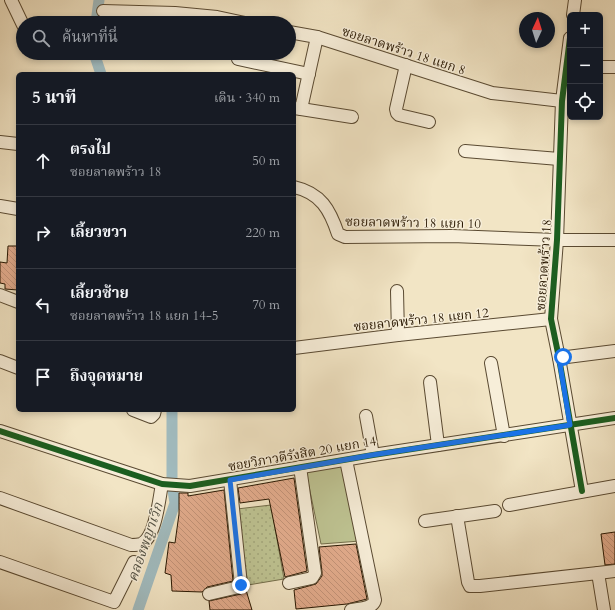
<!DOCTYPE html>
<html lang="th">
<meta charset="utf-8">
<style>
:root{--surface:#171b24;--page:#242831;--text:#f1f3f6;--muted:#9ea1a6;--line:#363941}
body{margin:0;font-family:Cardo,"Noto Serif Thai",serif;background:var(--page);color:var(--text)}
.controls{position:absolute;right:12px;top:12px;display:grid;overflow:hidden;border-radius:6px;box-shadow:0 2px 6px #0003}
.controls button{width:36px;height:36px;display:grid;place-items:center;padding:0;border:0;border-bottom:1px solid var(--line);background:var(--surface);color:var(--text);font:20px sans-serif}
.compass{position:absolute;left:519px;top:12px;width:36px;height:36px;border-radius:50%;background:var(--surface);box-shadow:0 2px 6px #0003;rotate:4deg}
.stop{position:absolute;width:12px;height:12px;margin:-9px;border:3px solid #1a73e8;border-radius:50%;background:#fff}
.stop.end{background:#1a73e8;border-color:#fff;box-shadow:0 1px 4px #0008}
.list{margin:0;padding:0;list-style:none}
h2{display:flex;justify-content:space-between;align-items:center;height:52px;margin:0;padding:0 16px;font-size:17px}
h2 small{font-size:13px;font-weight:400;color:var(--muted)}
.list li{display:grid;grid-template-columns:26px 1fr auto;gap:12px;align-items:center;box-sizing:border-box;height:72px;padding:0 16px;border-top:1px solid var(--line)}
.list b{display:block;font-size:15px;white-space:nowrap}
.list p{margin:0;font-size:13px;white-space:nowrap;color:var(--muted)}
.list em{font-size:13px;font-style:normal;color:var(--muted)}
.icon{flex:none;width:22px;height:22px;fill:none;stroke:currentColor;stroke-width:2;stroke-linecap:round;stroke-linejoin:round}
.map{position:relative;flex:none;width:615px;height:610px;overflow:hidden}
.search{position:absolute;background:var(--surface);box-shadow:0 2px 6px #0003;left:16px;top:16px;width:280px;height:44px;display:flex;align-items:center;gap:10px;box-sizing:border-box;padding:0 14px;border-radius:22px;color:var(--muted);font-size:15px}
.panel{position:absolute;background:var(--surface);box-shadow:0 2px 6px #0003;left:16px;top:72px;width:280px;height:340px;border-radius:6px}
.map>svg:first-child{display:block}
.grass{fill:url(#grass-dots);stroke:#736d4a}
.park{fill:#bec392;stroke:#736d4a}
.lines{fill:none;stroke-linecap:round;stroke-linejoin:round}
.canal{stroke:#a1bcc0;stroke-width:11}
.building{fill:url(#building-back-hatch);stroke:#281701}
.minor-casing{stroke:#5a4a32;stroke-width:14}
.minor{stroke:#f7eed9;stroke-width:12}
.cycleway-casing{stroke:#f7eed9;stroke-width:8}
.cycleway{stroke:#1b5e20;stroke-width:6}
.route{stroke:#1a73e8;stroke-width:5}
.labels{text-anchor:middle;stroke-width:3;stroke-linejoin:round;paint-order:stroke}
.street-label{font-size:13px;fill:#281701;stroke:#f7eed9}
.water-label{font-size:14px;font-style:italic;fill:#525144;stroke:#f7eed9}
</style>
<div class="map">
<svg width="615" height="610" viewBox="0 0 615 610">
<defs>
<pattern id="grass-dots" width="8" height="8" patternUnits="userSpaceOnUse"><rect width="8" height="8" fill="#bec392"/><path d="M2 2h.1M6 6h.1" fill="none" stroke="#a3a77c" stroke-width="1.8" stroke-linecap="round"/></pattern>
<pattern id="building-back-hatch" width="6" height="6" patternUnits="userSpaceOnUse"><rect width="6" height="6" fill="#e3ac8d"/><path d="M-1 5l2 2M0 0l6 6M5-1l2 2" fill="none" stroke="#c39378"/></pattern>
</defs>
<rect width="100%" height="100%" fill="#f2e5c5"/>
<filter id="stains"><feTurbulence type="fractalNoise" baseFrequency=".005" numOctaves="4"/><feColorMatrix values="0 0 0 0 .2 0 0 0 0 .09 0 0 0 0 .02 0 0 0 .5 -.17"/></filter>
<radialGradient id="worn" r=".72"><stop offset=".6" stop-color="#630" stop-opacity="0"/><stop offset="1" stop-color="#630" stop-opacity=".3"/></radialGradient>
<polygon class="grass" points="271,505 284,579 248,585 237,509"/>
<polygon class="park" points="344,464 360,541 321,544 306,472"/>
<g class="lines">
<g class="canal">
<polyline points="96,23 99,0"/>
<polyline points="94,53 101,74"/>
<polyline points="138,610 175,503 172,484 172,410"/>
</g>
</g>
<g class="building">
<polygon points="8,246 18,246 18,290 5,289 5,284 0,283 0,262 7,263"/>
<polygon points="294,478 307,571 285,577 269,499 240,503 238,488"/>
<polygon points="224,490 233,581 207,587 202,592 172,591 171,575 165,573 169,542 175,543 179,514 179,493 188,493 188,496"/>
<polygon points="615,532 615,564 605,565 601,534"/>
<polygon points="356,544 367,599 347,604 296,609 294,590 316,584 322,576 322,572 319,547"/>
<polygon points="246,590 252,610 210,610 209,601 241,594"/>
</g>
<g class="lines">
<defs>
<g id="minor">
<polyline points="11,0 23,25"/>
<polyline points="103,11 175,13 217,17 245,23"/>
<polyline points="573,15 575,0"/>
<polyline points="289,32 317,37"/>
<polyline points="570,38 562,101 557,240 551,319 559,358 582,491"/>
<polyline points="238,59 309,74"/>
<polyline points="406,65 396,109 397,113 399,115 429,122"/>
<polyline points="602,67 615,67"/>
<polyline points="294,108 301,109 317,37 492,93 562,101"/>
<polyline points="301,109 352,117"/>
<polyline points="0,142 18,144"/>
<polyline points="465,151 559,159"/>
<path d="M294,187C321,193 330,210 338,234L345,237L452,236L557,240H615"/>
<polyline points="0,206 18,209"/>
<polyline points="397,291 398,335"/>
<polyline points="0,295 18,302"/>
<polyline points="294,348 398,335 551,319"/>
<polyline points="559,358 615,351"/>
<polyline points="0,361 18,368"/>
<polyline points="491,363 504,436"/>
<polyline points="430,382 438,445"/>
<polyline points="133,410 151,417 154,414 155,410"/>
<polyline points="366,416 373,455"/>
<polyline points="0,431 162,484 190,486 373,455 615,418"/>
<path d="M346,460L375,600C373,609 359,608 351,610"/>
<path d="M0,498L131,545C135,545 138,545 141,544C156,537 159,499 162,484"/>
<polyline points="509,505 615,486"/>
<polyline points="457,516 468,582 470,586 480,586 598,573 604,610"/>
<polyline points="425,521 495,511"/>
<polyline points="0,562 114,602 134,562"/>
<polyline points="598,573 615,571"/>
<polyline points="289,583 312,578 315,573 300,467"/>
<polyline points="209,594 239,587 241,585 230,480"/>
</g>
</defs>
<use href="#minor" class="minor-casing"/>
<use href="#minor" class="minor"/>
<defs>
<g id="cycleway">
<polyline points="570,38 562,101 557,240 551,319 559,358 582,491"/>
<polyline points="0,431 162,484 190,486 373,455 615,418"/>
</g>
</defs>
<use href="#cycleway" class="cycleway-casing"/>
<use href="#cycleway" class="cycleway"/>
</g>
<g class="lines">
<polyline class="route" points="241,585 230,480 372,455 570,425 559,358 563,357"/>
</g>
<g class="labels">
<g class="street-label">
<text transform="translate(404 50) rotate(18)" y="5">ซอยลาดพร้าว 18 แยก 8</text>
<text transform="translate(413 222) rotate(1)" y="5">ซอยลาดพร้าว 18 แยก 10</text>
<text transform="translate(543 265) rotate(-86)" y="5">ซอยลาดพร้าว 18</text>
<text transform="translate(421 319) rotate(-6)" y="5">ซอยลาดพร้าว 18 แยก 12</text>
<text transform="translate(302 453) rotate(-10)" y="5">ซอยวิภาวดีรังสิต 20 แยก 14</text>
</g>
<g class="water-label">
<text transform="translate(145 542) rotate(-71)" y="5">คลองพญาเวิก</text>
</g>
</g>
<rect width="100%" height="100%" filter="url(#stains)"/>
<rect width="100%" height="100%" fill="url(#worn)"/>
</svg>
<div class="controls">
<button>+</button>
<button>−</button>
<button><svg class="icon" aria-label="locate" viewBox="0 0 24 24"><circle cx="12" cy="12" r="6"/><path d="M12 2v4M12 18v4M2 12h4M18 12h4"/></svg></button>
</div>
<svg class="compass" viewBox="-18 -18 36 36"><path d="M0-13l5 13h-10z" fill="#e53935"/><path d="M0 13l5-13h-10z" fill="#9ea1a6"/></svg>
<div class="stop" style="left:563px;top:357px"></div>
<div class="stop end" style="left:241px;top:585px"></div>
<div class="search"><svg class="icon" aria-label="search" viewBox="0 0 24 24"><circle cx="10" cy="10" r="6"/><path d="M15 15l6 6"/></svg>ค้นหาที่นี่</div>
<section class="panel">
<h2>5 นาที<small>เดิน · 340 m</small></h2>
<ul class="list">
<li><svg class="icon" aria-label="ahead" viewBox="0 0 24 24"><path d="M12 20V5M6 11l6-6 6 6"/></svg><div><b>ตรงไป</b><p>ซอยลาดพร้าว 18</p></div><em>50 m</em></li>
<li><svg class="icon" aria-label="right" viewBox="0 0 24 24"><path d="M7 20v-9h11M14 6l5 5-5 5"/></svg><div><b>เลี้ยวขวา</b></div><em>220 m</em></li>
<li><svg class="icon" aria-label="left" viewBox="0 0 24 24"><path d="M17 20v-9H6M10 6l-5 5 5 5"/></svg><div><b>เลี้ยวซ้าย</b><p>ซอยลาดพร้าว 18 แยก 14-5</p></div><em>70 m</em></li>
<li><svg class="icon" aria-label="arrive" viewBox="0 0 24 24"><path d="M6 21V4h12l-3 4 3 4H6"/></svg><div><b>ถึงจุดหมาย</b></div></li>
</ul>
</section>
</div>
